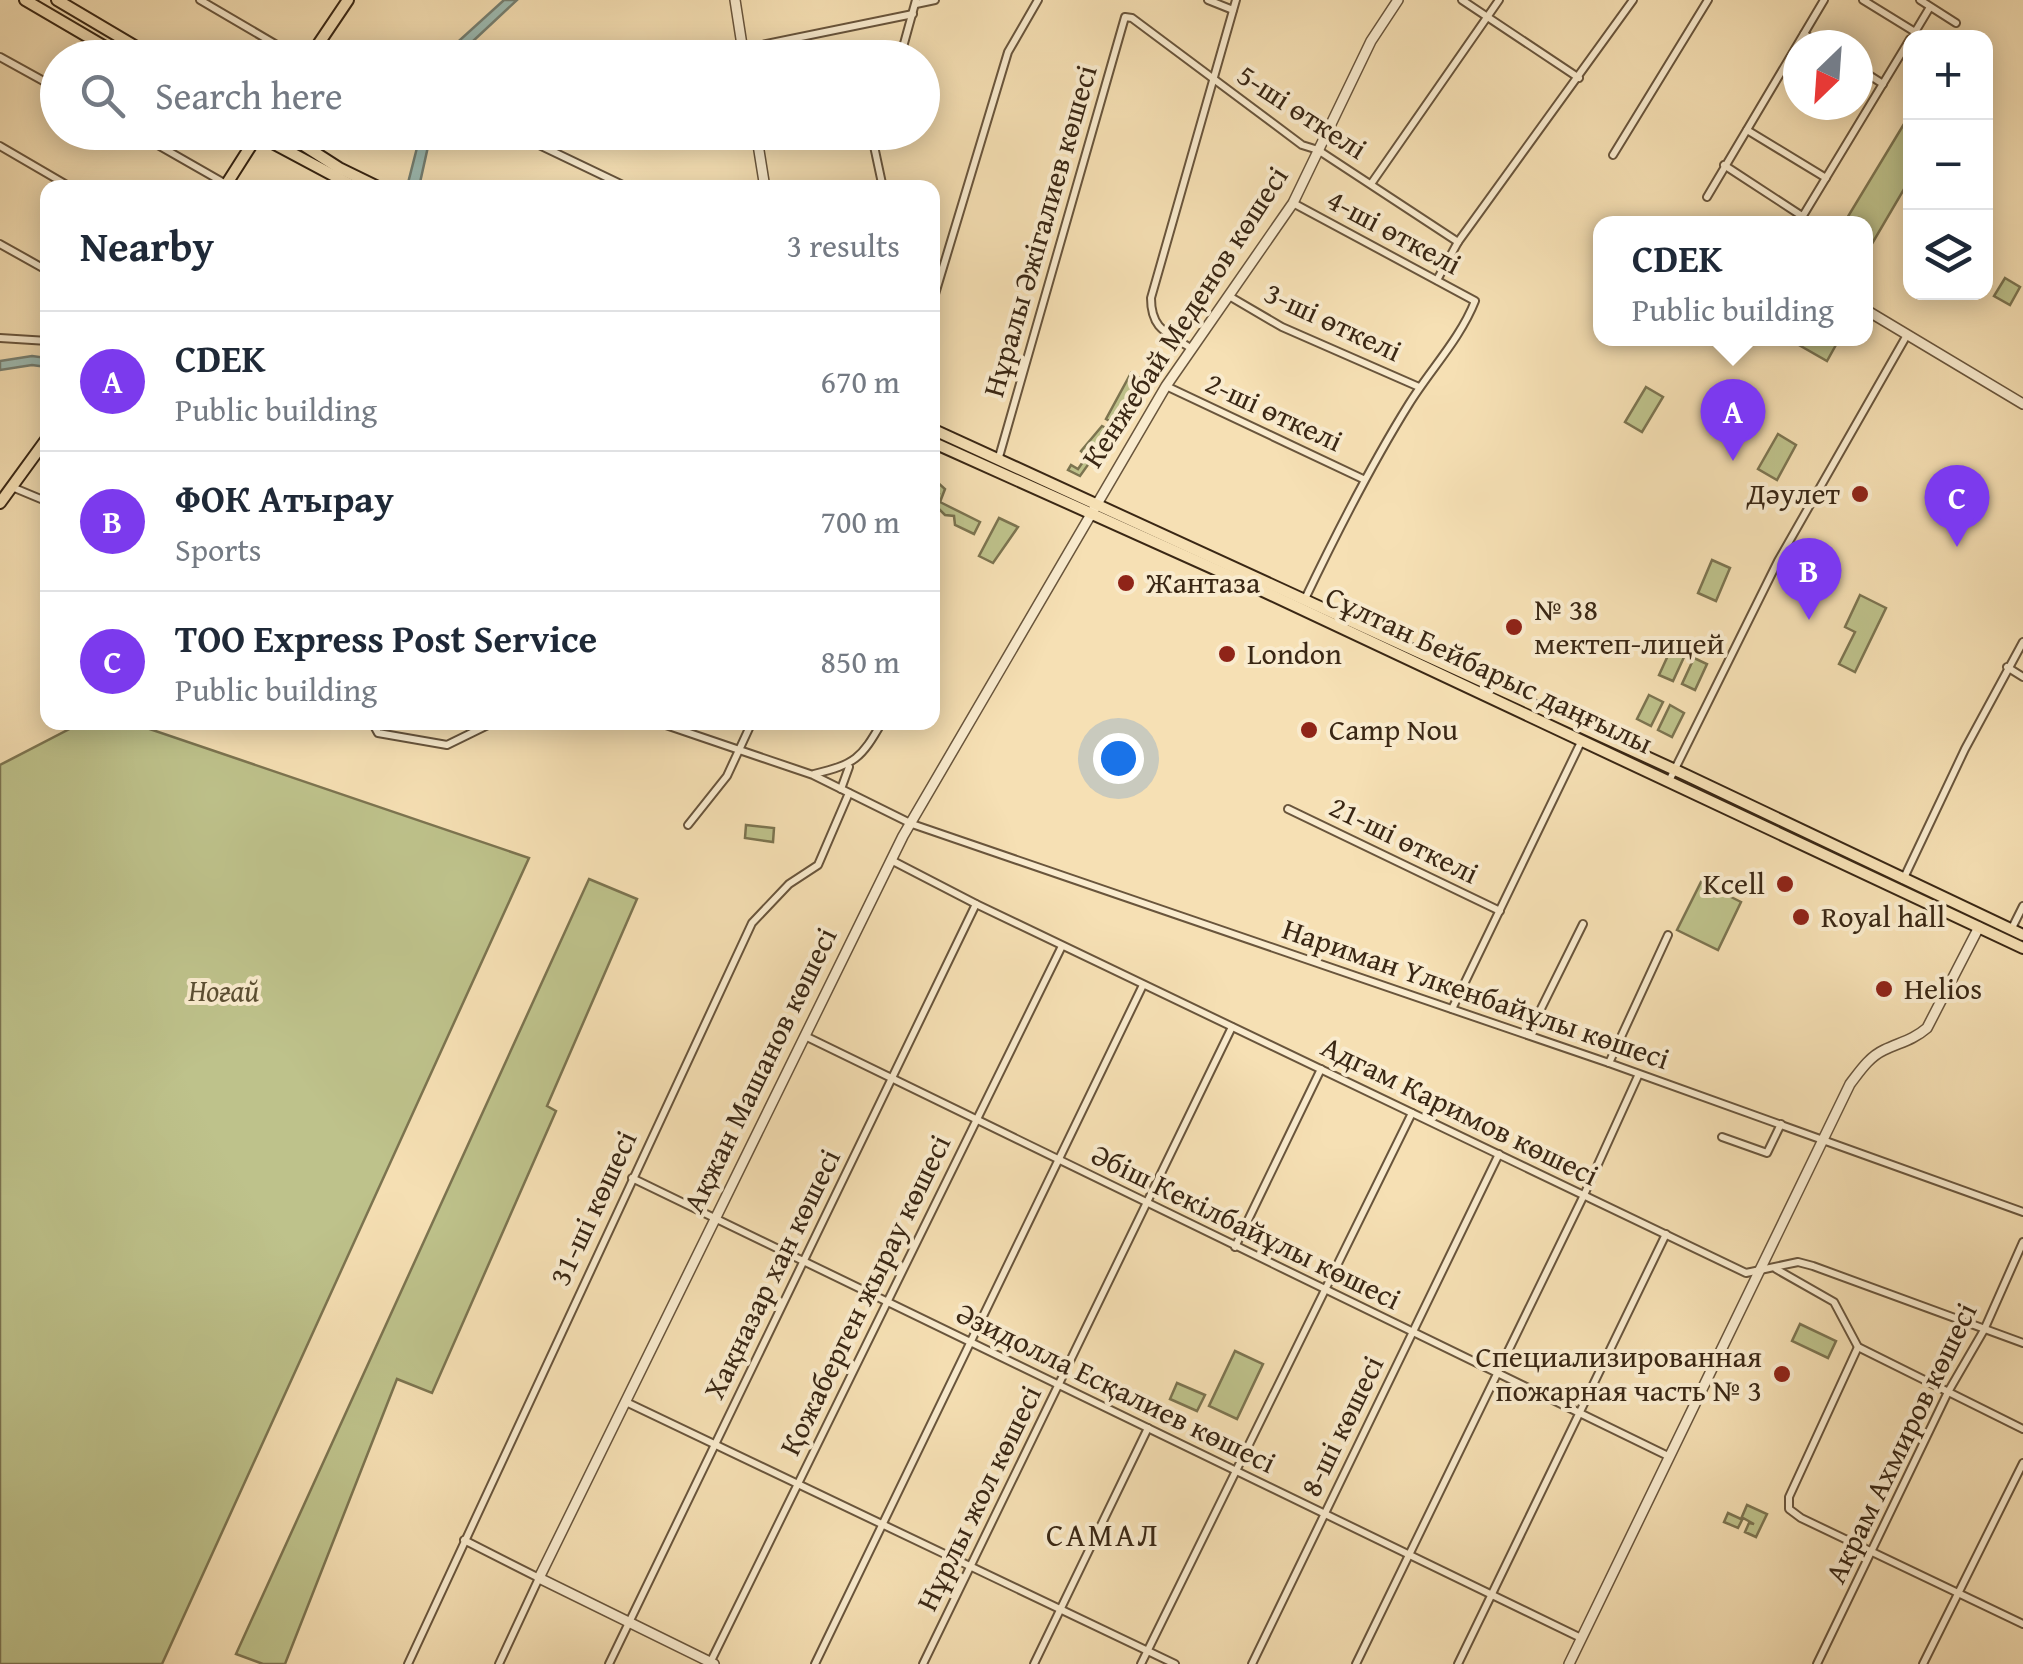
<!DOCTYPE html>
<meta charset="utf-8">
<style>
:root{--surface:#fff;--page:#f6f6f7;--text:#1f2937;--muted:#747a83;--line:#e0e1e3;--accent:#7c3aed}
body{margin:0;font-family:"Gentium Book Plus",serif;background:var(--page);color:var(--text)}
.controls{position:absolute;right:30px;top:30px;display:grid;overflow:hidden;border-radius:20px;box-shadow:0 5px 25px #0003}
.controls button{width:90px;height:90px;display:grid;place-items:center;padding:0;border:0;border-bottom:2px solid var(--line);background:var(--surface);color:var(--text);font:50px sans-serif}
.compass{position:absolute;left:1783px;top:30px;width:90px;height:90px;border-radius:50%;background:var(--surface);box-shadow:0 5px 25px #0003;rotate:205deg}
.you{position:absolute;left:1118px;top:758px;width:35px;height:35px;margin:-25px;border:8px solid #fff;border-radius:50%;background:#1a73e8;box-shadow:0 0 0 15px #1a73e833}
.badge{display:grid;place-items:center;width:65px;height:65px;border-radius:50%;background:var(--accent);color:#fff;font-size:32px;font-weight:700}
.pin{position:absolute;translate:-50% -82px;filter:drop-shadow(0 2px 5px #0008)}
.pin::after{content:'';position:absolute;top:52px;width:35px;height:30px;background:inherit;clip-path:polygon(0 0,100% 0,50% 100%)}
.popup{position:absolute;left:1593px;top:216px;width:280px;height:130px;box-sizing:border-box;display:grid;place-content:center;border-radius:20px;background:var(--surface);filter:drop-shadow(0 2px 8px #0005);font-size:32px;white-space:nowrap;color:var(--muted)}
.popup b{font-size:38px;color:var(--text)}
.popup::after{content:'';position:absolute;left:50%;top:100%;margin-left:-20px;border:20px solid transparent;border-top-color:var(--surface)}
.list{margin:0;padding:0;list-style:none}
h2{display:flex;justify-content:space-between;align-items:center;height:130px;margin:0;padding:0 40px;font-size:42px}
h2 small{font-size:32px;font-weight:400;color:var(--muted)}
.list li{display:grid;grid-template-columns:65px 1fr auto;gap:30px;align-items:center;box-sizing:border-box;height:140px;padding:0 40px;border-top:2px solid var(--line)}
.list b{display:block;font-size:38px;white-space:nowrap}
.list p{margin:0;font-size:32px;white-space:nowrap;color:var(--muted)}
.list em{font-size:32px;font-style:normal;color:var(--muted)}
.icon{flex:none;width:55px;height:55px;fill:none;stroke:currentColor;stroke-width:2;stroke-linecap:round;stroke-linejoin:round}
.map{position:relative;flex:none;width:2023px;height:1664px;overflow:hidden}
.search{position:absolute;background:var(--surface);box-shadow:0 5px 25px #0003;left:40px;top:40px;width:900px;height:110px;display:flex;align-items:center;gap:25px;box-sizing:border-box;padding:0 35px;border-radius:55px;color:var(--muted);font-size:38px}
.panel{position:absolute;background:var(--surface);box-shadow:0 5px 25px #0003;left:40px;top:180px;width:900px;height:550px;border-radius:20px}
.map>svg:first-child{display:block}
.green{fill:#bec28b;stroke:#7c7450;stroke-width:2.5}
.water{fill:#9ebcb3;stroke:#768073;stroke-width:2.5}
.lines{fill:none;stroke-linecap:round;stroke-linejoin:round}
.minor-casing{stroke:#69553c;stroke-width:10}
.tertiary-casing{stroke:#69553c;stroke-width:12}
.primary-casing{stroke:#3a2714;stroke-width:14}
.minor{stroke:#f9ebce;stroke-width:6}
.tertiary{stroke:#f9ebce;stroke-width:9}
.primary{stroke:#f6e0b4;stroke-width:10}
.poi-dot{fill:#8f2418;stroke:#f9ebce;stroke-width:4}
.labels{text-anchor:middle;stroke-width:8;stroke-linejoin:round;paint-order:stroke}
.street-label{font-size:30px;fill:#3a2714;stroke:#f9ebce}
.poi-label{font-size:30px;fill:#3a2714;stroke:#f9ebce;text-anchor:start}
.park-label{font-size:30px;font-style:italic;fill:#5b4e32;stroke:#f9ebce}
.neighbourhood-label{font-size:32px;letter-spacing:2.5px;fill:#3a2714;stroke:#f9ebce}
</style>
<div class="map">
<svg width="2023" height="1664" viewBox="0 0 2023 1664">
<rect width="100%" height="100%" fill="#f6e0b4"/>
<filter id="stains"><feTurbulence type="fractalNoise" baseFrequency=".002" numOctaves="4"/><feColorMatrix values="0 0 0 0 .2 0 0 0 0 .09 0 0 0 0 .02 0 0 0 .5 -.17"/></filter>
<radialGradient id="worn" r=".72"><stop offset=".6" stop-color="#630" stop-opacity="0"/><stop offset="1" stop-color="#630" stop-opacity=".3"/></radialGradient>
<g class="green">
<polygon points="1910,114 1910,179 1866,254 1866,224 1844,223"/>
<polygon points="2005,278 2020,287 2010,305 1994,296"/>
<polygon points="1829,338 1837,343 1827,361 1792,341 1793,339"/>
<polygon points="1131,373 1144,380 1117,425 1106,419"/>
<polygon points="1646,387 1663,397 1642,432 1625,422"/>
<polygon points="1102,426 1112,431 1080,476 1068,470 1071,465 1078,469 1087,456 1081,451"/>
<polygon points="1778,434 1796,445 1777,480 1758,469"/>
<polygon points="936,481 945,489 940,502 980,522 974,534 955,525 954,516 945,515 934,504 939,494 933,490"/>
<polygon points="999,518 1018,527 993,563 979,556"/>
<polygon points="1712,560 1730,568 1716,601 1698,593"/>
<polygon points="1860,595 1886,608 1855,672 1839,664 1855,632 1845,627"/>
<polygon points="1671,649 1685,655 1673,681 1659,675"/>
<polygon points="1694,658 1707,664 1695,690 1682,684"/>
<polygon points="1649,695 1663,702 1651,726 1637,719"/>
<polygon points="1670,705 1684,713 1672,737 1658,730"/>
<polygon points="83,722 132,723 529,858 162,1664 0,1664 0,765"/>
<polygon points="746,825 774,828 773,842 745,838"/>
<polygon points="589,879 637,899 547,1106 556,1111 432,1393 397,1379 285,1664 263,1664 236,1654"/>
<polygon points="1701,882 1741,902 1718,950 1677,930"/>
<polygon points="1800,1324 1836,1341 1828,1358 1792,1341"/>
<polygon points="1235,1351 1263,1364 1237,1419 1209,1406"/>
<polygon points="1177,1383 1205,1395 1197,1411 1170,1399"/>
<polygon points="1747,1505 1767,1514 1756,1537 1745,1532 1749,1523 1754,1524 1743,1518 1738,1528 1724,1522 1728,1513 1741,1519"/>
</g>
<g class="water">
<polygon points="504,0 517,0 456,57 446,57 450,49"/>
<polygon points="421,132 431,133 419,187 407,187"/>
<polygon points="32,356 47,358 47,367 32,365 0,370 0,361"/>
</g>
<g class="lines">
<defs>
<g id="minor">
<polyline points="200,0 299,58"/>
<polyline points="1208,0 1233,10"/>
<polyline points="1462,0 1579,78"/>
<polyline points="1863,0 1915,32"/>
<polyline points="1920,0 1956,23"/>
<polyline points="916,4 935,0"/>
<polyline points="1915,32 1930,7"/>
<polyline points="1804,34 1821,45"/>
<polyline points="742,49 913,14"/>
<polyline points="0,57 58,89"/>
<polyline points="900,58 916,0"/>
<polyline points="1858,68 1883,84"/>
<polyline points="1747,130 1826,178"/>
<polyline points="135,132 226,184"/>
<polyline points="512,132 629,188"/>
<polyline points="878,132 874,146 883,188"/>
<polyline points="0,146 72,188"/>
<polyline points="1613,155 1708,0"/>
<polyline points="1724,165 1802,216"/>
<polyline points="1371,184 1499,0"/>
<polyline points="1707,197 1824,0"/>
<path d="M1293,203L1475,301C1460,339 1430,370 1409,404C1369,468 1336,534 1304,601"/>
<polyline points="1798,224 1910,39"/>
<polyline points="0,244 48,271"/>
<polyline points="1437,280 1458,242 1633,0"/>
<polyline points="1229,296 1282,327 1419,387"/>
<polyline points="932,304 1008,52 1038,0"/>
<polyline points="0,338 48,341"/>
<path d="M1192,349C1168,333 1151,330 1151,298L1236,0"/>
<polyline points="1166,386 1363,479"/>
<polyline points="999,457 1125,17 1132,18 1302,145 1318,150 1458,242"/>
<polyline points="12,487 48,502"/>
<polyline points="2007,667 2023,677"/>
<polyline points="372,722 378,733 447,745 494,722"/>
<polyline points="657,722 813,775 912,824 1609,1063 2023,1212"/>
<path d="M814,774C855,764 861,759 882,722"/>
<polyline points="1669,781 1778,561 1907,335"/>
<polyline points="841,789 849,767"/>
<polyline points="1288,809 1500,911"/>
<polyline points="688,825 727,776 752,722"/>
<polyline points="891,860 976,904 1746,1273 1798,1262 1813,1266 2023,1343"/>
<polyline points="1903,880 1965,749 2023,642"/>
<polyline points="2011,930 2023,906"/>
<polyline points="1452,1009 1581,742"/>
<polyline points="1528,1035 1583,924"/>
<polyline points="805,1036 1668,1456"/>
<polyline points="1609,1063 1668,935"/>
<polyline points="1722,1137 1767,1153 1781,1124"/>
<polyline points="632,1178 1581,1638"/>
<polyline points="1235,1247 1321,1069"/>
<polyline points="1776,1269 1834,1302 1858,1347 2023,1429"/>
<polyline points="1858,1347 1789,1497 1789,1509 1801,1518 2023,1624"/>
<polyline points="626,1402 1175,1664"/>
<polyline points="464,1540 539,1578 499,1664"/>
<polyline points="710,1663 1062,946"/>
<polyline points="408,1664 752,923 789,884 818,865 849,793"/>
<polyline points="609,1664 976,904"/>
<polyline points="815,1664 1143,985"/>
<polyline points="923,1664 1232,1027"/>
<polyline points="1034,1664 1148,1428"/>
<polyline points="1141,1664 1412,1113"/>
<polyline points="1252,1664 1499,1154"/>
<polyline points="1356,1664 1584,1195 1638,1076"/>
<polyline points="1458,1664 1666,1234"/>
<polyline points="1817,1664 1948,1392 1984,1330 2023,1242"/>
<polyline points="1923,1664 2023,1463"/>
</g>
<g id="tertiary">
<polyline points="735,0 744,58"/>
<polyline points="756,132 765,188"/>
<polyline points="1866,310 2023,404"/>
<polyline points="714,1664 539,1578 903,836 1166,386 1293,203 1371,41 1398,0"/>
<path d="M1569,1664L1850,1084C1860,1071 1869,1057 1884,1050C1901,1042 1913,1040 1927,1028L1979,927"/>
</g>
<g id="primary">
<polyline points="25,0 124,58"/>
<polyline points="57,0 155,58"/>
<polyline points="309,58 348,0"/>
<polyline points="252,132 357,188"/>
<polyline points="283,132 339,168 380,188"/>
<polyline points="224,188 259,133"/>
<polyline points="932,429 1686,775 2023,935"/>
<polyline points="932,442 1248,584 2023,948"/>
<polyline points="0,503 48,437"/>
</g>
</defs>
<use href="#minor" class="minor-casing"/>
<use href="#tertiary" class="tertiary-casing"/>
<use href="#primary" class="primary-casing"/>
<use href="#minor" class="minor"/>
<use href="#tertiary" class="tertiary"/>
<use href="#primary" class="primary"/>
</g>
<g class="poi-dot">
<circle cx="1860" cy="494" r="10"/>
<circle cx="1126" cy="583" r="10"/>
<circle cx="1514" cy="627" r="10"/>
<circle cx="1227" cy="654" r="10"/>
<circle cx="1309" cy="730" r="10"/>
<circle cx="1785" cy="884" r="10"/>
<circle cx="1801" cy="917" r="10"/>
<circle cx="1884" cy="989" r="10"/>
<circle cx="1782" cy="1374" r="10"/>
</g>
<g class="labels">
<g class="street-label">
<text transform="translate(1302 112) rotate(33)" y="10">5-ші өткелі</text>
<text transform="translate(1040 231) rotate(-74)" y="10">Нұралы Әжiгалиев көшесi</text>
<text transform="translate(1394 232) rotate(28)" y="10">4-ші өткелі</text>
<text transform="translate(1185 317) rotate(-57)" y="10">Кенжебай Меденов көшесі</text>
<text transform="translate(1333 322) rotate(25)" y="10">3-ші өткелі</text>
<text transform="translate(1274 412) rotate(25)" y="10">2-ші өткелі</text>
<text transform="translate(1489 670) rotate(25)" y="10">Сұлтан Бейбарыс даңғылы</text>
<text transform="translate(1404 840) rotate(26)" y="10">21-ші өткелі</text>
<text transform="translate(1476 994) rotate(19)" y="10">Нариман Үлкенбайұлы көшесі</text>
<text transform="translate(760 1070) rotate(-64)" y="10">Ақжан Машанов көшесі</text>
<text transform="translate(1460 1111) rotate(26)" y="10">Адгам Каримов көшесі</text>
<text transform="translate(593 1208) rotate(-65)" y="10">31-ші көшесі</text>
<text transform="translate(1246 1227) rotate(26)" y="10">Әбіш Кекілбайұлы көшесі</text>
<text transform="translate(772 1274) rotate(-64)" y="10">Хақназар хан көшесі</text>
<text transform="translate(865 1295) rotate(-64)" y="10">Қожаберген жырау көшесі</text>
<text transform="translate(1116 1388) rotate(26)" y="10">Әзидолла Есқалиев көшесі</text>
<text transform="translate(1342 1426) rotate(-64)" y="10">8-шi көшесi</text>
<text transform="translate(1901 1443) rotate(-64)" y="10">Акрам Ахмиров көшесі</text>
<text transform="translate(979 1498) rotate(-64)" y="10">Нұрлы жол көшесі</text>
</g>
<g class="poi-label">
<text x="1840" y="504" text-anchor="end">Дәулет</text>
<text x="1146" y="593">Жантаза</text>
<text x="1534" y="620">№ 38<tspan x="1534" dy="34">мектеп-лицей</tspan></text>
<text x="1247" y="664">London</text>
<text x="1329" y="740">Camp Nou</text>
<text x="1765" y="894" text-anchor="end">Kcell</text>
<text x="1821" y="927">Royal hall</text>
<text x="1904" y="999">Helios</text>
<text x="1762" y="1367" text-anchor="end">Специализированная<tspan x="1762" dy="34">пожарная часть № 3</tspan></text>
</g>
<g class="park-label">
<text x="224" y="1001">Ноғай</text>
</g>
<g class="neighbourhood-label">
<text x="1103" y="1546">САМАЛ</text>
</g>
</g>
<rect width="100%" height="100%" filter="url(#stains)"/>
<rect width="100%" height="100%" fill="url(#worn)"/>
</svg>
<div class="controls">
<button>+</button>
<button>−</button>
<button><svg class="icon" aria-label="layers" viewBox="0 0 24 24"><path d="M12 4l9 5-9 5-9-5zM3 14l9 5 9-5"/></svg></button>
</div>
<svg class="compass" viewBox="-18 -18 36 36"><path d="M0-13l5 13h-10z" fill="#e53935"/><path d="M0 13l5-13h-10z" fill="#747a83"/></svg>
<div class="you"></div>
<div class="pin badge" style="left:1733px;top:461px">A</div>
<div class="popup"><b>CDEK</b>Public building</div>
<div class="pin badge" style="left:1809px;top:620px">B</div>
<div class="pin badge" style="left:1957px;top:547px">C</div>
<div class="search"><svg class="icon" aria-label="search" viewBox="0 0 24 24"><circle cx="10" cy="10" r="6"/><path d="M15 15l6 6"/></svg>Search here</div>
<section class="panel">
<h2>Nearby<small>3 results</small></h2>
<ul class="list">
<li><span class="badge">A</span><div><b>CDEK</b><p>Public building</p></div><em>670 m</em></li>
<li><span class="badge">B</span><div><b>ФОК Атырау</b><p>Sports</p></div><em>700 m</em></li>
<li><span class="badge">C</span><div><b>ТОО Express Post Service</b><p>Public building</p></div><em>850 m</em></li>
</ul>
</section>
</div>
